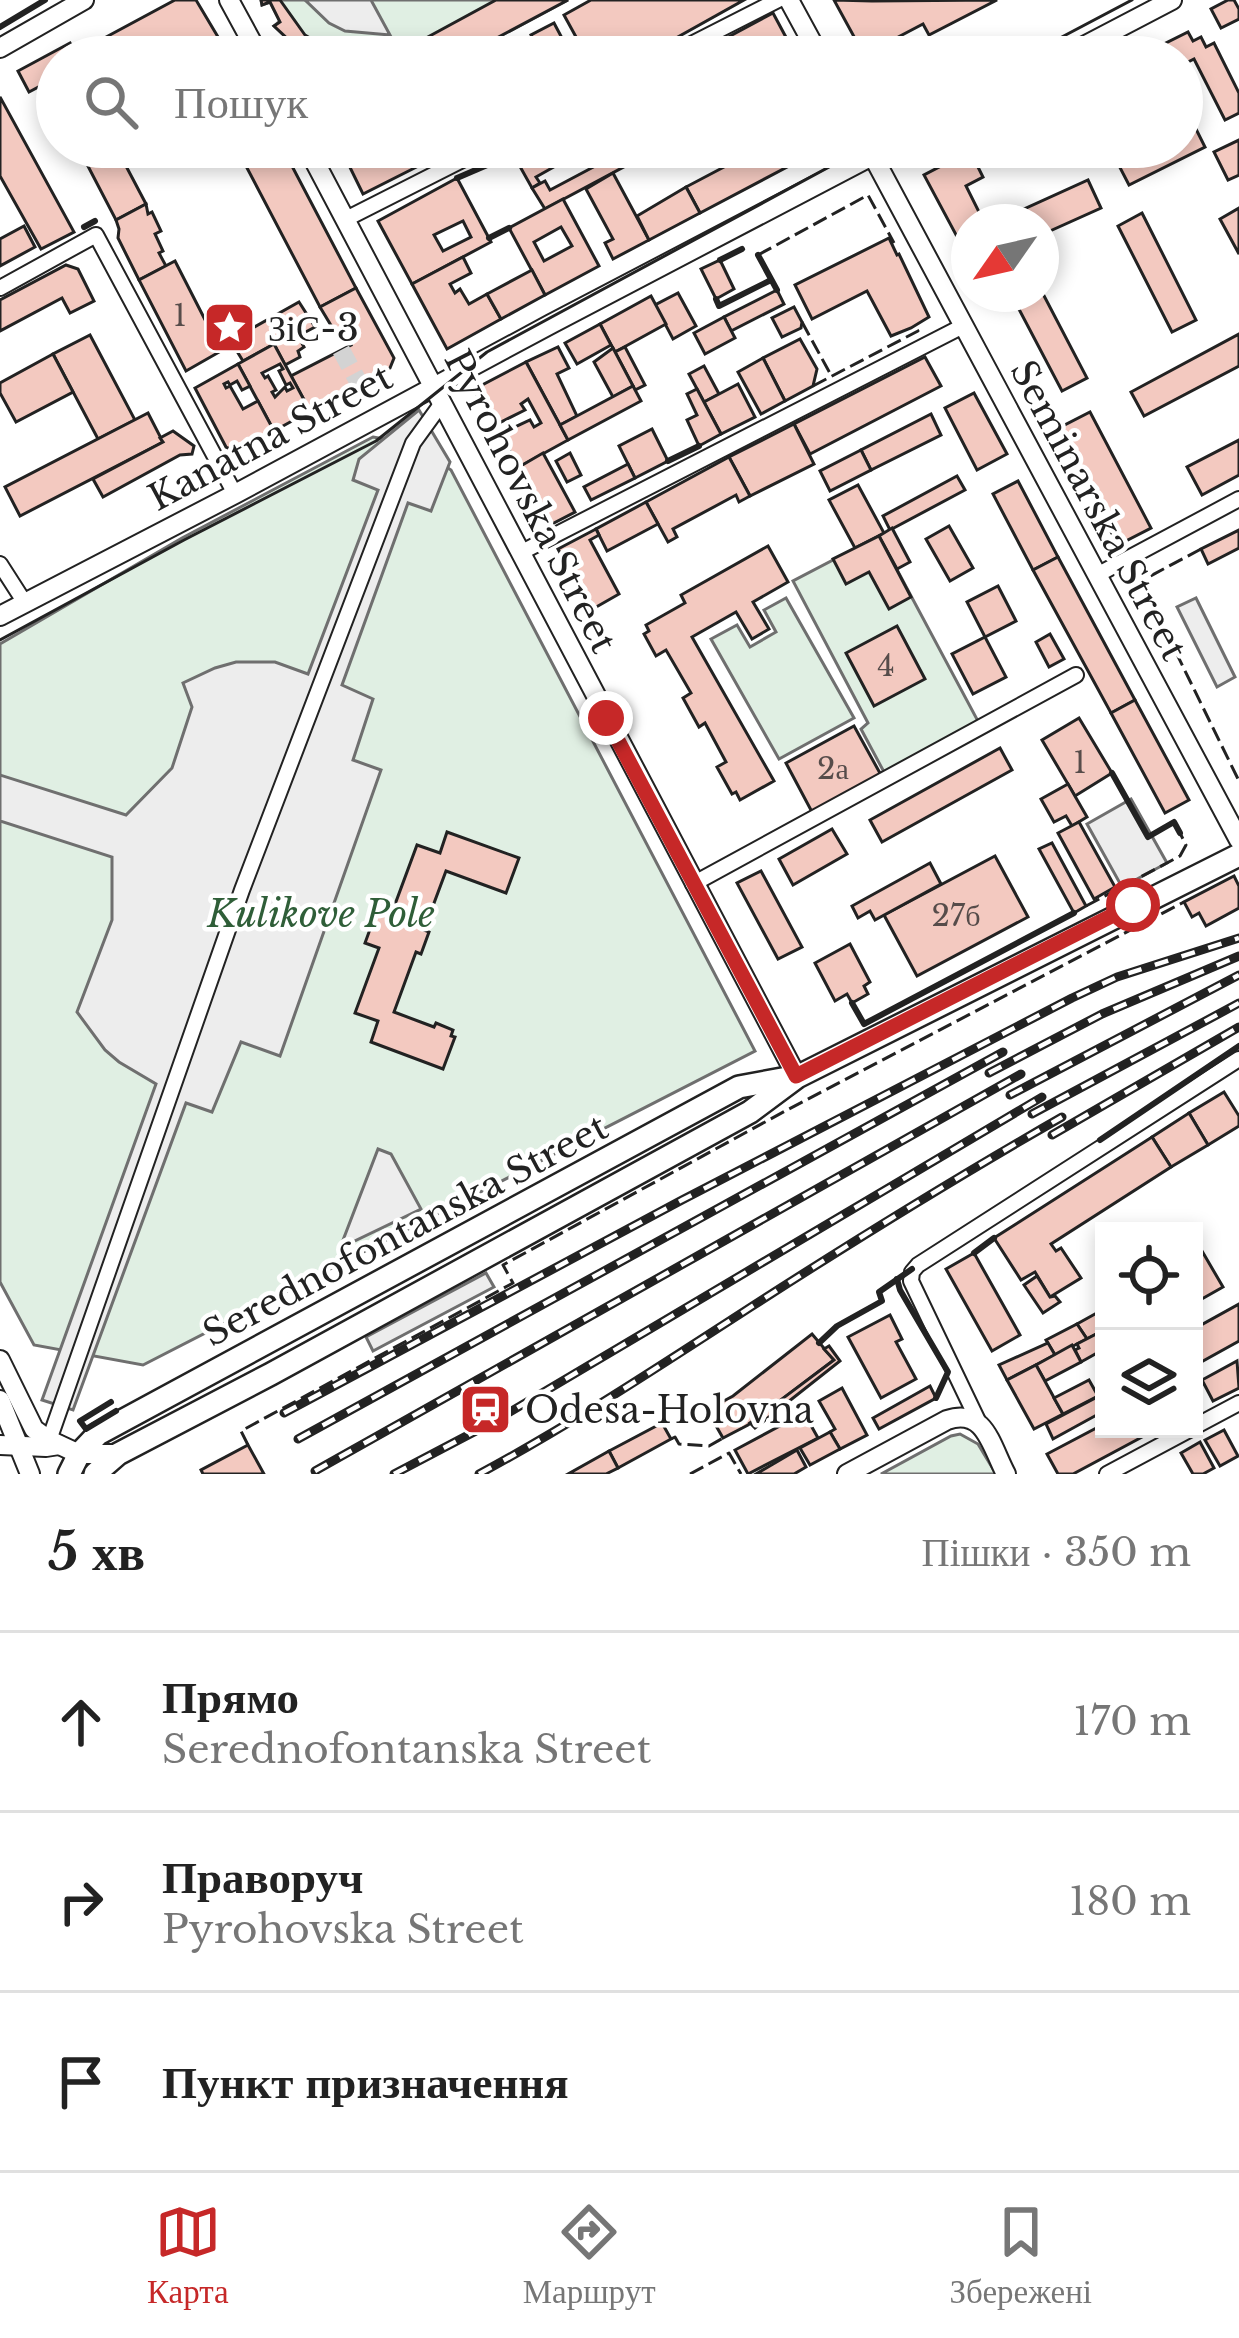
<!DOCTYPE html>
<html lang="uk">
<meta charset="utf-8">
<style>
:root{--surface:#fff;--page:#f2f2f2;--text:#222;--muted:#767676;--line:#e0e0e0;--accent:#c62828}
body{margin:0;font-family:"Libre Baskerville",serif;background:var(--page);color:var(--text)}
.controls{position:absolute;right:36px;bottom:36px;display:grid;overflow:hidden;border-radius:0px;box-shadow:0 6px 18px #0003}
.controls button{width:108px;height:108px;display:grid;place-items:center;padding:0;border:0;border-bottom:3px solid var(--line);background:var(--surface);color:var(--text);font:60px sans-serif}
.compass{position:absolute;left:951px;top:204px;width:108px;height:108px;border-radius:50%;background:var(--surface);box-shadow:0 6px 18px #0003;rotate:236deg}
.stop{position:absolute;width:36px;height:36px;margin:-27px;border:9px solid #c62828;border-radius:50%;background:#fff}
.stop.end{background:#c62828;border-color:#fff;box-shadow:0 3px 12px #0008}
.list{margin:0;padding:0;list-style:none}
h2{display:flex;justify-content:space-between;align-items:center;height:156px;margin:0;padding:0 48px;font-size:51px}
h2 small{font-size:39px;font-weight:400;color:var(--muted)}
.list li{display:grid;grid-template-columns:78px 1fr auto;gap:36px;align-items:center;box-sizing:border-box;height:180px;padding:0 48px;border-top:3px solid var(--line)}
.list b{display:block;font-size:45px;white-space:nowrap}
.list p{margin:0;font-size:39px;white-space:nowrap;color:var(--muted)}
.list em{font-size:39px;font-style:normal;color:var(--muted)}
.icon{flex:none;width:66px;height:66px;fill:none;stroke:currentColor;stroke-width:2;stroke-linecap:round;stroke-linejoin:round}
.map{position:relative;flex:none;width:1239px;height:1474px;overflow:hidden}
.search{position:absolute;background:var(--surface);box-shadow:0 6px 18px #0003;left:36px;right:36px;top:36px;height:132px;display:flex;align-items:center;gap:30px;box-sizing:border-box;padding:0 42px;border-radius:66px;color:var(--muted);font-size:45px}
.sheet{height:696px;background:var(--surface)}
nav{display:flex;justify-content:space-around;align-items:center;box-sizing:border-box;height:168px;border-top:3px solid var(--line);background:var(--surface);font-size:33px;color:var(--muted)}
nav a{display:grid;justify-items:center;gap:6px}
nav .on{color:var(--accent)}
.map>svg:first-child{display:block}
.green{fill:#e0efe3;stroke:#6f6f6f;stroke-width:3}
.parking{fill:#ededed;stroke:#6f6f6f;stroke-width:3}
.building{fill:#f3c9c0;stroke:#222;stroke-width:3;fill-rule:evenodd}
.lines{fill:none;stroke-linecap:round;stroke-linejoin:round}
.secondary-tunnel{stroke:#d3d3d3;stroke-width:18;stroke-dasharray:18 9;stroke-linecap:butt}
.street-casing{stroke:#222;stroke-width:18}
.secondary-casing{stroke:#222;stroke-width:22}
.primary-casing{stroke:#222;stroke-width:26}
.street{stroke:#fff;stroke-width:14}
.secondary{stroke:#fff;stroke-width:18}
.primary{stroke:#fff;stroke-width:21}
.tram{stroke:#222;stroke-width:3}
.rail-casing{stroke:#222;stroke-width:9}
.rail{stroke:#fff;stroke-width:4.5;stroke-dasharray:14;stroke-linecap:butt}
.fence{stroke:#222;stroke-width:3;stroke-dasharray:15 6;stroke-linecap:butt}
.wall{stroke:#222;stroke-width:6}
.route{stroke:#c62828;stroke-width:15}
.labels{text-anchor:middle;stroke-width:9;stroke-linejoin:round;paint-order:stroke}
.number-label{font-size:30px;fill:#564c4a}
.poi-label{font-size:36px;fill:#222;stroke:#fff;text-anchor:start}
.street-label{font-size:36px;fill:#222;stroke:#fff}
.park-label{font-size:36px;font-style:italic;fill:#2f5e38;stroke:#fff}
</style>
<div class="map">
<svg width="1239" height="1474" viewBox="0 0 1239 1474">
<rect width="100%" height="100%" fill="#fff"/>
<g class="green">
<polygon points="261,0 568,0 461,57 307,57 274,26 280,21 270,2 262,5"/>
<polygon points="373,437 411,444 451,470 755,1051 143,1365 34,1345 0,1282 0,644 182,538"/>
<polygon points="879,536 979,723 884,772 861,729 868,723 793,581"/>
<polygon points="786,598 854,718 779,759 711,639 737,625 750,647 776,632 764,610"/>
<polygon points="960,1434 978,1444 996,1474 881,1474 951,1436"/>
</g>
<g class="parking">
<polygon points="305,0 371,0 390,35 345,31 329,23"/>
<polygon points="419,410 450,462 431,511 408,503 342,685 373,699 353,760 381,770 280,1056 241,1042 212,1112 186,1103 73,1410 42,1400 156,1084 119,1062 105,1050 77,1012 112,920 112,857 0,821 0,775 126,815 172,768 192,707 183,683 215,668 236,662 275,662 308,674 378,490 353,480 359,459"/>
<polygon points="1196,598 1235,677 1217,687 1177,607"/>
<polygon points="1131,799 1167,863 1122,887 1087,824"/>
<polygon points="378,1149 391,1154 421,1209 340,1248"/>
<polygon points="486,1273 494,1287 373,1351 366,1337"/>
</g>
<g class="building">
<polygon points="175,0 196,0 221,42 218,55 187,57 175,39 150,53 152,57 77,57 75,54 82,50 83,43 93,39 95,43"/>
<polygon points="261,0 280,0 305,35 341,57 307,57 274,26 280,22 270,2 262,5"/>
<polygon points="496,0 568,0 461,57 391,57"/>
<polygon points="591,0 744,0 642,57 587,57 564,15"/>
<polygon points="834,0 872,1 997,0 929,35 923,24 864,55"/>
<polygon points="1228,0 1234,0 1239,9 1239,19 1221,28 1211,9"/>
<polygon points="773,13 788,41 758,57 691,57"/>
<polygon points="554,23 572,57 542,57 531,35"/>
<polygon points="1188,32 1193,41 1201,37 1206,47 1214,43 1239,93 1239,113 1225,120 1194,59 1182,65 1182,57 1163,57 1158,47"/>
<polygon points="70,43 77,57 57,57 57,77 29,92 18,71"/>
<polygon points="0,97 74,232 41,249 0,176"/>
<polygon points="1191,119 1205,147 1129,185 1115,158 1136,147 1182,147 1182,124"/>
<polygon points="1239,140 1239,175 1228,180 1214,152"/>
<polygon points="78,147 116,147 146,204 116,220"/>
<polygon points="236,147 282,147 356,288 320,307"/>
<polygon points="340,147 389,148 456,147 363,194"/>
<polygon points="525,147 562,147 568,159 536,177 540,183 532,188 513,154"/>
<polygon points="611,147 623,147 631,163 545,209 532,188 545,181 550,190 616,155"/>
<polygon points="762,147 825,147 700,213 686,187"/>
<polygon points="970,151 983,177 966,186 984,222 969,222 969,259 924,175"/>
<polygon points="613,173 649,240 613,259 605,243 613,239 586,189"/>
<path d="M457,178L491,242L412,284L378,221ZM463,221L471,237L443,251L434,235Z"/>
<polygon points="1088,180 1101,208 1041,235 1041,222 1003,222 1002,219"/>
<polygon points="686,187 700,213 649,240 637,216"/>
<path d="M563,199L599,266L545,295L509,228ZM561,227L572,246L544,261L534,242Z"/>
<polygon points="146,204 148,214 152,212 161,231 155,234 163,251 159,253 166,266 139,280 118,238 119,229 116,220"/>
<polygon points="1239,208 1239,254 1220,219"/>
<polygon points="1142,213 1196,320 1172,332 1118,226"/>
<polygon points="24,226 35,247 0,266 0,239"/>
<polygon points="889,238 897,255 899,254 929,317 911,328 891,336 867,291 812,319 795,285"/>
<polygon points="463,257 471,273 450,284 455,293 460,289 469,304 487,294 501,319 447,349 412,284"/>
<polygon points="720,260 734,289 716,299 701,269"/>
<polygon points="175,261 221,351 186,371 139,280"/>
<polygon points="66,265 78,269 94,301 70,313 62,298 0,331 0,300"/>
<polygon points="532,270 545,295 501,319 487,294"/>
<polygon points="356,288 394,358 390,368 310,411 291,376 351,345 345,334 338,337 320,307"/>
<polygon points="777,290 784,304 731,331 724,317"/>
<polygon points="1041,290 1087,378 1062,391 1011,294 1041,294"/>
<polygon points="678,293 696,326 673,339 655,305"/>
<polygon points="651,296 666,324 615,352 600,324"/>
<polygon points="299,302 315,327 298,336 304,347 298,351 300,357 285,365 274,344 243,361 235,348 244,343 240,335"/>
<polygon points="794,307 802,322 801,328 782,337 772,318"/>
<polygon points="724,317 735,338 705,354 694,333"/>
<polygon points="600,324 611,345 577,364 565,343"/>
<polygon points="1239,334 1239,366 1144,416 1131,392"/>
<polygon points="90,335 135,420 98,439 53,354"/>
<polygon points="800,339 817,369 813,386 785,401 763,358"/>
<path d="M274,344L310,411L274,431L238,364ZM280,364L283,369L279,371L286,385L290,383L293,388L287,391L285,387L275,397L272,392L276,390L268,376L265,378L262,373Z"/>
<polygon points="558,347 569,368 557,374 577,416 560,425 526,362"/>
<polygon points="625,347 645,385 635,390 615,352"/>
<polygon points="613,348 633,386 613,397 594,362"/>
<polygon points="53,354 73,392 16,422 0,393 0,383"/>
<polygon points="925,357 941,386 810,454 794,424"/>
<polygon points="763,358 785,401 761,414 738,372"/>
<polygon points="526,362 568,440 519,467 500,434 530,420 534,427 541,423 528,399 521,404 525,410 495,425 479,395 472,392 477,382 482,385"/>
<polygon points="238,364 250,386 242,390 237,381 230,385 228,382 224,384 226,388 230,386 243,409 258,401 274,431 237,452 226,447 195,388"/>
<polygon points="704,366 719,394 704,402 689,374"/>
<polygon points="738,384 755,417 721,434 704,402"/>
<polygon points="633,386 641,401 568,440 560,425"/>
<polygon points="697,389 721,434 699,446 687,420 697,415 687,394"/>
<polygon points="974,393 1007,454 977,470 945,408"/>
<polygon points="1090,412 1151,528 1118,545 1057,429"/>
<polygon points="148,413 163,442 20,516 5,487"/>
<polygon points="931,414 941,435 871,470 861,450"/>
<polygon points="794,424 814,464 750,496 729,457"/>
<polygon points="652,429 668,461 635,478 619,446"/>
<polygon points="173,431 194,446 192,454 180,455 103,497 93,479 163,442 160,438"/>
<polygon points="1239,440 1239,475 1202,495 1187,467"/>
<polygon points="861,450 871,470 830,491 820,471"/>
<polygon points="543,453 575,512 550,525 519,467"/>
<polygon points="570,453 581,475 567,482 556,461"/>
<polygon points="729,457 750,496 739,502 736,495 673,529 677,537 668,542 646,502"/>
<polygon points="628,464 635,478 591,500 584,487"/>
<polygon points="957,476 965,490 890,530 883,516"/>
<polygon points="1018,481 1058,557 1033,570 993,494"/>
<polygon points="858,485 884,533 855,548 829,500"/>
<polygon points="646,502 658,524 607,551 596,529"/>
<polygon points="949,526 973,568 950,581 926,539"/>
<polygon points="892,528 910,562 897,569 879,536"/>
<polygon points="596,529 599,535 590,540 619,594 591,610 558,549"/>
<polygon points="1239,530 1239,548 1208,564 1201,549"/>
<polygon points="879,536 911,597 889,609 869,572 846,584 833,559"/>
<polygon points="768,546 788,582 753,602 769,629 752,639 736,612 692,637 774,781 740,800 736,792 732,794 717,767 726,762 705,723 699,727 683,698 691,693 666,650 656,656 644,634 649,631 646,625 685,603 681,595"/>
<polygon points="1058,557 1135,700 1111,713 1033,570"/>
<polygon points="998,586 1016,621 985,637 967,602"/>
<polygon points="897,626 925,679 874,706 846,653"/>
<polygon points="1050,634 1064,659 1049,667 1036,642"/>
<polygon points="985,637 1006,677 973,694 952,654"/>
<polygon points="1135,700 1189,800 1165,813 1111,713"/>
<polygon points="1079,718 1112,773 1075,796 1042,740"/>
<polygon points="854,726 881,775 812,812 786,763"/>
<polygon points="1000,748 1012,770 882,842 870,820"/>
<polygon points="1068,784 1087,817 1072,826 1066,816 1054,822 1041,799"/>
<polygon points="1079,822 1115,887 1094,899 1058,833"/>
<polygon points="832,829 847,854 793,885 779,859"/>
<polygon points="447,832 519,858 506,893 446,871 424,930 429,932 421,954 416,952 394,1012 434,1027 436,1023 453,1030 451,1036 455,1037 443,1069 371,1042 378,1021 355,1013 379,948 365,943 380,902 394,907 417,845 440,853"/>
<polygon points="1052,843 1086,906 1074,913 1039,849"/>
<polygon points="995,856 1028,917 917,976 884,915"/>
<polygon points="930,863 941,884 875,920 870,911 858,918 852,906"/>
<polygon points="761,871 802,947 778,959 737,883"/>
<polygon points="1234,876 1239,886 1239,908 1206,926 1199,913 1192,917 1184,902"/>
<polygon points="850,944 870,982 864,986 868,994 852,1003 847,994 835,1001 815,963"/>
<polygon points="1224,1092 1239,1116 1239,1126 1208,1145 1189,1113"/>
<polygon points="1189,1113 1208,1145 1171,1167 1152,1137"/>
<polygon points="1152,1137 1171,1167 1051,1244 1056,1251 1061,1248 1081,1278 1050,1297 1035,1272 1021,1280 994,1238"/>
<polygon points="1202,1251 1223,1287 1200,1300 1194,1289 1194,1255"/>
<polygon points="974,1253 1020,1335 992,1351 946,1269"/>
<polygon points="1037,1276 1050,1297 1055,1296 1060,1302 1043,1313 1024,1285"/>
<polygon points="1239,1304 1239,1341 1194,1366 1194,1329"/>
<polygon points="1104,1309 1104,1330 1087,1339 1077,1324"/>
<polygon points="890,1315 902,1339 896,1342 916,1379 881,1398 848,1337"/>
<polygon points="1077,1324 1087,1339 1055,1355 1046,1340"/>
<polygon points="1104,1330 1104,1349 1081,1362 1075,1350 1079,1348 1077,1344"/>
<polygon points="812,1334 834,1360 748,1425 723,1438 707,1410 733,1396"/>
<polygon points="1048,1343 1055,1355 1007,1380 999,1365"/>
<polygon points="1072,1345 1081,1362 1045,1381 1036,1365"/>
<polygon points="829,1346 840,1361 755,1428 750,1423 834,1360 824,1349"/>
<polygon points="1237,1361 1239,1388 1213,1401 1202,1380"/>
<polygon points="1036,1365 1063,1414 1034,1429 1007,1380"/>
<polygon points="1089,1380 1098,1396 1063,1414 1054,1398"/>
<polygon points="930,1386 936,1398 879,1429 873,1418"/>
<polygon points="842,1388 867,1435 840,1449 830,1432 835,1429 819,1401"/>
<polygon points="1103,1394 1104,1411 1053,1439 1046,1424"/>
<polygon points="804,1413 818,1438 748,1474 735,1450"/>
<polygon points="662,1423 671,1439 618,1468 609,1451"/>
<polygon points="1104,1424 1104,1429 1157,1429 1073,1474 1058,1474 1047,1454"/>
<polygon points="1224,1430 1238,1456 1220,1466 1205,1440"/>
<polygon points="830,1432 840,1449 810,1465 800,1448"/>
<polygon points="1200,1442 1214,1468 1203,1474 1193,1474 1181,1453"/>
<polygon points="248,1445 264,1474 203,1474 201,1470"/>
<polygon points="797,1450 806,1467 794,1474 756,1474"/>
<polygon points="609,1451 618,1468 606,1474 568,1474"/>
</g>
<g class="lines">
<polyline class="secondary-tunnel" points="341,350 360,385"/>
<defs>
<g id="street">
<polyline points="666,57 778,0"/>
<polyline points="346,219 488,147"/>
<polyline points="0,288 96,235 235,494"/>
<polyline points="520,553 963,326"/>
<polyline points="0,564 25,603"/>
<polyline points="1097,575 1239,499"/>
<polyline points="693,884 1076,675"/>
<polyline points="980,1425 911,1281 912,1272 918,1265 1239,1059"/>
<polyline points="1194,1427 1239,1403"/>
<polyline points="47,1446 242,890 413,443 442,403"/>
<polyline points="1107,1474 1191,1429"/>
</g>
<g id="secondary">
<polyline points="229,0 260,57"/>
<polyline points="789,0 820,57"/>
<polyline points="0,48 84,0"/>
<polyline points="1063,57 1172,0"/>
<polyline points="307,147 797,1077"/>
<polyline points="868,147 1239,840"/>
<polyline points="0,616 235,494 551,324 889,147"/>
<polyline points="0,1360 34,1429 49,1440 79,1454 118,1454"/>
<polyline points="0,1400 30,1474"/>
<polyline points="0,1445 46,1447 59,1445"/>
<path d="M847,1474L947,1420C985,1407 991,1446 1006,1474"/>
</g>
<g id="primary">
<polyline points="69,1474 79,1454 98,1434 739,1087 793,1077"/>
<polyline points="95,1474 118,1454 271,1374 750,1112 797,1077 1239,855"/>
</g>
</defs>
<use href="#street" class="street-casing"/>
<use href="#secondary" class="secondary-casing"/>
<use href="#primary" class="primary-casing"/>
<use href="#street" class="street"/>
<use href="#secondary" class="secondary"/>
<use href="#primary" class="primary"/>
<g class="tram">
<polyline points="1024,57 1132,0"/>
<polyline points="0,640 184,540 376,441 487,352 866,147"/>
</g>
<defs>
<g id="rail">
<polyline points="989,1073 1102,1014 1239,956"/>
<polyline points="1010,1095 1239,975"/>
<polyline points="1032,1114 1239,1003"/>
<polyline points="1052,1135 1239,1027"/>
<polyline points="284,1413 682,1200 1072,998 1117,977 1239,938"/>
<polyline points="298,1439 1003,1052"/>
<polyline points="315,1471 1021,1074"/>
<polyline points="394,1474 493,1422 1042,1097"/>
<path d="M479,1474C574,1423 664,1363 754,1305C855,1240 957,1177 1062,1117"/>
</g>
</defs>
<use href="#rail" class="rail-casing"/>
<use href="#rail" class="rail"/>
<g class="fence">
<polyline points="758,255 868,195 894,243"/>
<polyline points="802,322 832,377"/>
<polyline points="813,386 918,331 915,326"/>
<polyline points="1201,549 1141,581 1239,781"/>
<polyline points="1086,906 1180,856 1186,845 1180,833"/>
<polyline points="671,1439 675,1437 679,1444 709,1446 723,1438"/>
<polyline points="248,1445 241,1431 513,1283 503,1265 787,1110 1184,902"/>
<polyline points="690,1474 729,1453 741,1474"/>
</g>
<g class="wall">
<polyline points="0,27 45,0"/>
<polyline points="457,178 513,154"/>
<polyline points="84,227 95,221"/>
<polyline points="489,238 509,228"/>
<polyline points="758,255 777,290"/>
<polyline points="720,260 742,249"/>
<polyline points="716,299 719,306 771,280"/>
<polyline points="668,461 699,446"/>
<polyline points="1112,773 1148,837 1174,822 1180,833"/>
<polyline points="852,1003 864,1024 1074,913"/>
<polyline points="1100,1140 1239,1046"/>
<polyline points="974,1253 994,1238"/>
<polyline points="897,1279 900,1290 948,1372 936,1398"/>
<polyline points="819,1343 837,1326 882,1301 879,1292 912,1269"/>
<polyline points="111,1402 80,1421 86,1429 116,1411"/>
</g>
</g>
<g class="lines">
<polyline class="route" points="606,718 796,1076 1133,905"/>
</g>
<defs>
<symbol id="sight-square" viewBox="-11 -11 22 22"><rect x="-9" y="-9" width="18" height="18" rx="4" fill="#c62828" stroke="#fff"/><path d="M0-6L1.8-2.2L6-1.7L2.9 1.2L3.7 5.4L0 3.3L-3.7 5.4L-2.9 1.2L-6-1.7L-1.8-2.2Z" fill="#fff"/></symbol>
<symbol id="station-square" viewBox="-11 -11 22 22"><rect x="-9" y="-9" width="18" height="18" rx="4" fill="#c62828" stroke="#fff"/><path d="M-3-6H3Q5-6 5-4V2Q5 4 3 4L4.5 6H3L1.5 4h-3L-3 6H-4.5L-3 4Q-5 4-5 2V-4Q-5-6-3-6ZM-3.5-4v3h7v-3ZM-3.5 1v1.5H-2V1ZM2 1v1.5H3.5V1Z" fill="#fff"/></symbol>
</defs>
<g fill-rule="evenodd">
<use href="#sight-square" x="200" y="298" width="59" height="59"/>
<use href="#station-square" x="456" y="1380" width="59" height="59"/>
</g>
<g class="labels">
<g class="number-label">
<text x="180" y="326">1</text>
<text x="886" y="676">4</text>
<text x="1080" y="773">1</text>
<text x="833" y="779">2а</text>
<text x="956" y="926">27б</text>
</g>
<g class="poi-label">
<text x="268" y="341">ЗіС-3</text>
<text x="525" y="1423">Odesa-Holovna</text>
</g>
<g class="street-label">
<text transform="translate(270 437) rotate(-28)" y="13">Kanatna Street</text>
<text transform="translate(531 501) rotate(63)" y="13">Pyrohovska Street</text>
<text transform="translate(1099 510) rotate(62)" y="13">Seminarska Street</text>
<text transform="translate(405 1230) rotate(-28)" y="13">Serednofontanska Street</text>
</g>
<g class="park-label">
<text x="321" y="927">Kulikove Pole</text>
</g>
</g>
</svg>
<div class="controls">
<button><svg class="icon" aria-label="locate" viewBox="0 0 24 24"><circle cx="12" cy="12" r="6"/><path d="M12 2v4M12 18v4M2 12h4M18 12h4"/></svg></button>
<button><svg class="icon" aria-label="layers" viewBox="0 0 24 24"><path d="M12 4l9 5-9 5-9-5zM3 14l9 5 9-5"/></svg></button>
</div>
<svg class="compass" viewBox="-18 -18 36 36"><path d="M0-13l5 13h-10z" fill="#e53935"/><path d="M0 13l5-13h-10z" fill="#767676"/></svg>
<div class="stop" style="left:1133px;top:905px"></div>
<div class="stop end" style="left:606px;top:718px"></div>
<div class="search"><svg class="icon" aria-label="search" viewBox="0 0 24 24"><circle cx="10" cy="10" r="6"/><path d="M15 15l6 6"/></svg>Пошук</div>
</div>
<section class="sheet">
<h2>5 хв<small>Пішки · 350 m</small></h2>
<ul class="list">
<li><svg class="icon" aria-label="ahead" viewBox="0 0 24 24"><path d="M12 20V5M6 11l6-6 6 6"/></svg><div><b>Прямо</b><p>Serednofontanska Street</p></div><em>170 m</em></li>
<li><svg class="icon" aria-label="right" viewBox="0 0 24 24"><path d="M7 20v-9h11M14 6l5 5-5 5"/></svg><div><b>Праворуч</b><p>Pyrohovska Street</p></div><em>180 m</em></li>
<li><svg class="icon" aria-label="arrive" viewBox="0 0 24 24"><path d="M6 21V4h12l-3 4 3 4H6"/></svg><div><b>Пункт призначення</b></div></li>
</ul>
</section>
<nav>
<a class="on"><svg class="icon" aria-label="map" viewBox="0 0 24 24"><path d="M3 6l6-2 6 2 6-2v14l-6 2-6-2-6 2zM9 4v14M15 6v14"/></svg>Карта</a>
<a><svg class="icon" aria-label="directions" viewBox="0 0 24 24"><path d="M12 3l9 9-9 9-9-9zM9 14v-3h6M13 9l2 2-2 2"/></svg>Маршрут</a>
<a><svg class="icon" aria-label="saved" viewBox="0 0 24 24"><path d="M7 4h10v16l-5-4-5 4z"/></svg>Збережені</a>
</nav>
